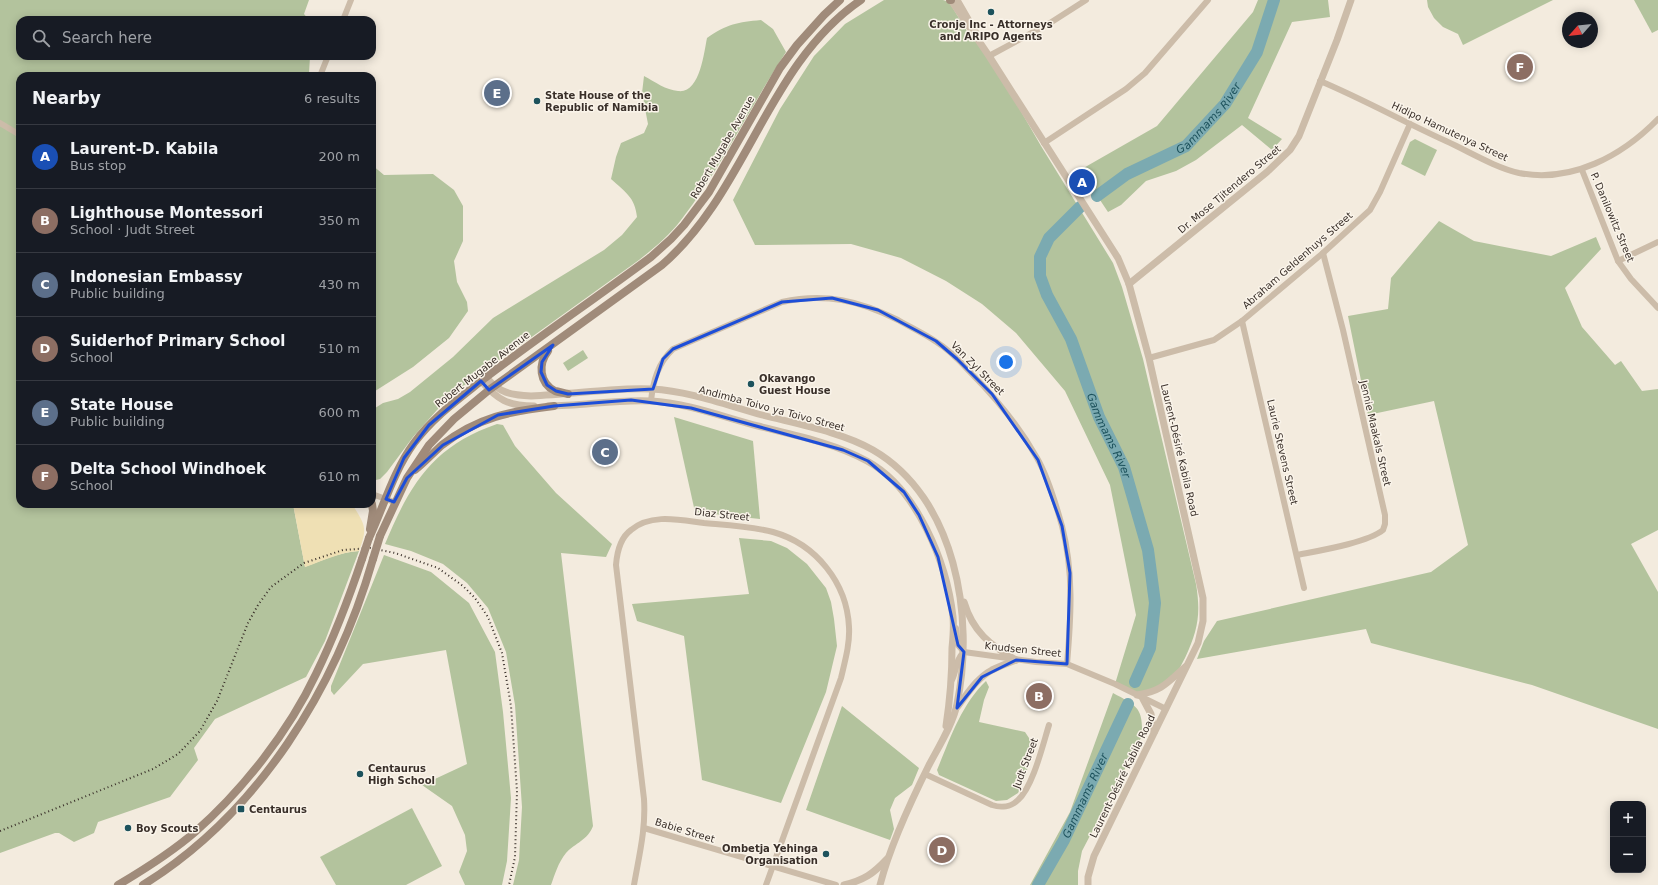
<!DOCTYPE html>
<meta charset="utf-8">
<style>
:root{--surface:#171b24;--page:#242831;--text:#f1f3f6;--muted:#9ea1a6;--line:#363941;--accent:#2563eb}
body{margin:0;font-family:"DejaVu Sans",sans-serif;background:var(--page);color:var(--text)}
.controls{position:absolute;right:12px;bottom:12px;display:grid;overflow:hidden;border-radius:8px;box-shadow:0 2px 10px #0003}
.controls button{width:36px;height:36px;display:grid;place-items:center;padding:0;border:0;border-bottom:1px solid var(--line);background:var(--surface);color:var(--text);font:20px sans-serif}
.compass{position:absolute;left:1562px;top:12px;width:36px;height:36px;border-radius:50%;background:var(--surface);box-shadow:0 2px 10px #0003;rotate:243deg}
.you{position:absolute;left:1006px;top:362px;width:14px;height:14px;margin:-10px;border:3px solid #fff;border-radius:50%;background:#1a73e8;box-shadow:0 0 0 6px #1a73e833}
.badge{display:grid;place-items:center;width:26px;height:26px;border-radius:50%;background:var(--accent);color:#fff;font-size:13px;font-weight:700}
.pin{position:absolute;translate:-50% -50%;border:2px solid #fff;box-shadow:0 1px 4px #0006}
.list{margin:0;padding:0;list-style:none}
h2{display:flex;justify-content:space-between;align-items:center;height:52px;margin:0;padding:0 16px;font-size:17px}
h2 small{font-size:13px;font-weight:400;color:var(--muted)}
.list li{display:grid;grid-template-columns:26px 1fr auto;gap:12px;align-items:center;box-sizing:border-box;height:64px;padding:0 16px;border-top:1px solid var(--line)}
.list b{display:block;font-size:15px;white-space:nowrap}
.list p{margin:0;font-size:13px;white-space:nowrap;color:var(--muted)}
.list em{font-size:13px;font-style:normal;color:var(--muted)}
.icon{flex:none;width:22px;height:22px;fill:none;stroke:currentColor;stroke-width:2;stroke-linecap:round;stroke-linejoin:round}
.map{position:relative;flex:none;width:1658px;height:885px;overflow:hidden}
.search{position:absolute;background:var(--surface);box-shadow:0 2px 10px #0003;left:16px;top:16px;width:360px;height:44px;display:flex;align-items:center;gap:10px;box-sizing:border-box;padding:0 14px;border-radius:12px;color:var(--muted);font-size:15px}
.panel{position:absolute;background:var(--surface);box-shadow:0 2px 10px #0003;left:16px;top:72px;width:360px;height:436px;border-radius:12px}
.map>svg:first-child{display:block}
.green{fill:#b3c39d}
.sand{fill:#efe0b4}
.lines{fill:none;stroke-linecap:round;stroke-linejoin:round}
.river{stroke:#7baab1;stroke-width:12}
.minor{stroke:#ccbca9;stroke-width:6}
.tertiary{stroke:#ccbca9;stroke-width:7}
.secondary{stroke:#a08b7a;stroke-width:8}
.rail{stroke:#392f29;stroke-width:2;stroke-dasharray:1 3;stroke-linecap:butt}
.secondary-bridge{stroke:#a08b7a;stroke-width:8}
.marked{fill:none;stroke:#1d4ed8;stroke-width:3;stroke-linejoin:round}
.poi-dot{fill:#1d525c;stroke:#faf4ea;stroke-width:1.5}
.labels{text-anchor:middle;stroke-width:3;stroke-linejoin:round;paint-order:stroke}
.poi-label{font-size:10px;font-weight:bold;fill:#392f29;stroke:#faf4ea;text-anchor:start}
.street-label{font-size:10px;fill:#392f29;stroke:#faf4ea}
.water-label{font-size:11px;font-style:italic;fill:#1d525c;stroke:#faf4ea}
</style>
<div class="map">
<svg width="1658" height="885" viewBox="0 0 1658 885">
<rect width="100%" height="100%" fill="#f3ebde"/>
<g class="green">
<path d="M0,0H309L304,14L309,20H20V56H311L310,57L309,73L307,76H20V504H293L305,567C323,560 340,552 359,551L325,641L306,677L215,719L194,748L198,760L170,797L98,822L94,833L74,842L59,833H55L0,853Z"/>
<path d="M884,0H943L949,2L967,31L978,39L989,56L1041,146L1113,263L1122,287L1143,359L1196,584C1201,614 1198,630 1185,658C1181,665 1177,675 1170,681C1164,687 1145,692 1137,695L1115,684L1136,615L1110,485L1065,391L1016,333L982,304L946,281L901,258L851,244L755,245L733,200L780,109L814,56L845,24Z"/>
<polygon points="1258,0 1328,0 1330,17 1292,22 1248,118 1282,139 1272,150 1242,125 1196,160 1176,171 1146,181 1121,205 1108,212 1080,170 1157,126 1253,12"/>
<polygon points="1427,0 1553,0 1463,45 1458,34 1443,27 1434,18 1428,7"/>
<polygon points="1634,0 1658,0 1658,30 1652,33"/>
<path d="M761,20L773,29L786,52C750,107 721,168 681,220C669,236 654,248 639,260L455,392L437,410L413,437L387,472L380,479L372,481V410L383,403L398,399L410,392L453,357L493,318L604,250L622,235L637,217C635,197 625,192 611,179L616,157L621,143L644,133L648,124L642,93L644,76C655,82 666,90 678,91C700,94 704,52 707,38C727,24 738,22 761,20Z"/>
<polygon points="1415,139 1437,150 1425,176 1401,164 1410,142"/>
<polygon points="372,165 384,175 433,174 454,190 463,206 463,241 454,261 457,282 467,302 468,311 449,338 413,367 372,393"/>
<polygon points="1439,221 1474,241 1551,256 1596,237 1601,249 1565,288 1582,327 1615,365 1621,361 1642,391 1658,389 1658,530 1631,544 1658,592 1658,729 1532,685 1371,643 1366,629 1197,659 1204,641 1217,621 1431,572 1468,545 1434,401 1368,415 1348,316 1388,309 1391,278"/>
<polygon points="583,350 588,358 568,371 563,363"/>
<polygon points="674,417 753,441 760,519 695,512"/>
<path d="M497,424L503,425L515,446L556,493L612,544L606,557L561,553L593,826C588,840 575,843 566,853C558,863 555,874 551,885H513L519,860L522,807L515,705L506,652L488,608L467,583L443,564L411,551L385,544C410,484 433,446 497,424Z"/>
<polygon points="739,538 771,541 787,548 807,564 826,588 831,602 834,619 837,646 826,692 781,803 702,780 684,636 637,621 632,604 749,594"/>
<polygon points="384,555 431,572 469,603 495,652 503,712 511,798 507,861 502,885 465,885 459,872 467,851 465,835 452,806 422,785 467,764 446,650 363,664 334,695 331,691 331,686"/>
<path d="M986,681L989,687L984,700L979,722L1025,732L1033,744L1026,775L1018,793L1007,800L996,801L939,775L937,770C950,739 961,705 986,681Z"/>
<path d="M1113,693C1137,706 1143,707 1142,736L1082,851L1078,871V885H1030L1070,812Z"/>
<polygon points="842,706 919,768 912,785 895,798 890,810 894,829 890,840 806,810"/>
<polygon points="412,808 442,866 406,885 336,885 320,857"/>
</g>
<path class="sand" d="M293,504H352C365,525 368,527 359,551C340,552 323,561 305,567Z"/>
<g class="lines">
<g class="river">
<path id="s1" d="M1097,196L1127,174L1186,146L1225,104L1257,52L1274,0"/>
<path id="s2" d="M1080,207L1049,238L1040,257V276L1047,295L1071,339L1099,417L1124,467L1148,550L1155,603L1150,648L1135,682"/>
<path id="s3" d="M1038,885L1064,840L1128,704"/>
</g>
<g class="minor">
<polyline points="343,20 351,0"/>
<polyline points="989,56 1050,23 1086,0"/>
<polyline points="320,76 328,56"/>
<path d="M1320,81C1363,99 1404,122 1446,141C1470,152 1494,167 1519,173C1572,183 1622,156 1658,119"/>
<polyline points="0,123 20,135"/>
<polyline points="1044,143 1126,89 1145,73 1208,0"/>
<polyline points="1582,170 1618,261 1631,279 1658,308"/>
<polyline points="1618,261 1658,242"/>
<polyline points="1242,321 1304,588"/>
<polyline points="1149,358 1214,340 1242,321 1323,253 1370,210 1380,192 1410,124"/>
<path d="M651,401C653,381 658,363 673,349L782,302C825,292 860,301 898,320C910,327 923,333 935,341C948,349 959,360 969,371C995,397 1019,426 1037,458C1047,475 1057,508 1062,526C1074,572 1071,618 1067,664"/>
<polyline points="372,494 394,502"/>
<path d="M1297,555C1317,551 1367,543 1383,530L1385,524V515L1343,330L1323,253"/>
<polyline points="956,628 958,645 964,652"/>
<polyline points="964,652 1036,662 1067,664 1115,684 1166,709"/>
<path d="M952,680C957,670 955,660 964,652"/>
<path d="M925,774L992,805C1001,808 1011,807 1018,800C1033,787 1043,744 1049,725"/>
<polyline points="644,828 836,885"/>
<path d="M634,885C639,856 646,829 644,799L616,565C617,552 620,538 631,530C651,513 680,520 704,523C727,525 750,526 773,532C816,544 847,583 849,627C850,644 845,661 841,678L766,885"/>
</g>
<g class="tertiary">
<polyline points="951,0 989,56 1118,258 1129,284 1149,358 1203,598 1203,621 1198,643 1094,856 1088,877 1088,885"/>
<polyline points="957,0 976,33"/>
<polyline points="1129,284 1267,172 1290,150 1299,136 1337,40 1351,0"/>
<path d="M486,377C499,393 511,395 531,396C557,395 583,392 610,390C624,389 638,388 652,389C689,391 726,405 762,415C797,424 842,432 873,450C956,498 975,618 957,704C954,722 938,748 929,765C911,801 890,846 880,885"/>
<path d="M481,381C498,400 508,406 534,406"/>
<path d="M548,406C583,406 617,399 651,401C687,403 723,417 758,426C794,435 834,443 867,461C917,488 947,563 953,617C954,627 953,638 952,648C952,675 950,700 946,726"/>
<path d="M964,602C973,632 990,645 1016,660"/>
<path d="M1137,695C1162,691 1167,683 1185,667"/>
<polyline points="1143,699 1151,714 1154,732"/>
<path d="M958,706C968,693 977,678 992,670C1000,666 1008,663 1016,660"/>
<path d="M844,885C864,880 873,874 887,859"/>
</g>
<g class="secondary">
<polyline points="950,0 951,0"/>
<path d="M548,351C538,364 539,383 555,391C559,392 564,393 568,394"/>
<path d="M415,470C425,462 433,453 442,445C478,417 511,411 554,406"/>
<polyline points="370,529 373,511 372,504"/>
<path d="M380,536L407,478L429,445L454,419L489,390L662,265C747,192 767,64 861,0"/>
<path d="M369,538C384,506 393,472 414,443C434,416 460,398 485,378C540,336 596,298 651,257L671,239L684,225L709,192L780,68L797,45L824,15L840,0"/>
<path d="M118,885C145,869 172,852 195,832C243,790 289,731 316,674C334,637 349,598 362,559"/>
<path d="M143,885C259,813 336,688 373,559"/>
</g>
<polyline class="rail" points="0,831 153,769 178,754 200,731 217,701 248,623 258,605 271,587 304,563 343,550 370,548 395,553 438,568 463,586 475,598 488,617 502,653 511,706 517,791 515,857 509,885"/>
<g class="secondary-bridge">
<polyline points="362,559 369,538"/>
<polyline points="373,559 380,536"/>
</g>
</g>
<path class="marked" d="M832,298L878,310L936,341L957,359L992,394L1038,460L1062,526L1070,573L1067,664L1016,660L982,677L957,708L964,652L958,645L938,557L919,515L904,492L868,461L843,450L691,408L631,400L554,406L498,415L443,445L407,478L394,502L386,499L404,458L429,425L481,381L489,390L553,345L542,362L541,372L547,385L556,391L568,394L653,389L663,359L673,349L782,302Z"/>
<g class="poi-dot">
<circle cx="991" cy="12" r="4"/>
<circle cx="537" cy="101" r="4"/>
<circle cx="751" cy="384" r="4"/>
<circle cx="360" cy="774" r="4"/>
<rect x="237" y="805" width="8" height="8" rx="2"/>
<circle cx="128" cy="828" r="4"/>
<circle cx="826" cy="854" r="4"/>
</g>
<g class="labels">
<g class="poi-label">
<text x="991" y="28" text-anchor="middle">Cronje Inc - Attorneys<tspan x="991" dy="12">and ARIPO Agents</tspan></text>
<text x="545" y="99">State House of the<tspan x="545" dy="12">Republic of Namibia</tspan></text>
<text x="759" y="382">Okavango<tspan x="759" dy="12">Guest House</tspan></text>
<text x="368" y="772">Centaurus<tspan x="368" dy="12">High School</tspan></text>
<text x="249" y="813">Centaurus</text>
<text x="136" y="832">Boy Scouts</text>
<text x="818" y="852" text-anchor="end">Ombetja Yehinga<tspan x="818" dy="12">Organisation</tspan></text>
</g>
<g class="street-label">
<text transform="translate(1450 131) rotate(25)" y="4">Hidipo Hamutenya Street</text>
<text transform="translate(722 147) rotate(-60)" y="4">Robert Mugabe Avenue</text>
<text transform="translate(1229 189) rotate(-40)" y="4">Dr. Mose Tjitendero Street</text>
<text transform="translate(1613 217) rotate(67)" y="4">P. Danilowitz Street</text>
<text transform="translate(1297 260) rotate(-41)" y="4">Abraham Geldenhuys Street</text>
<text transform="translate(978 368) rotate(45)" y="4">Van Zyl Street</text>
<text transform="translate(482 369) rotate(-38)" y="4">Robert Mugabe Avenue</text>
<text transform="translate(772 408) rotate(15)" y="4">Andimba Toivo ya Toivo Street</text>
<text transform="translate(1376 433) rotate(77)" y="4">Jennie Maakals Street</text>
<text transform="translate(1180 450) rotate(77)" y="4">Laurent-Désiré Kabila Road</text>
<text transform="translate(1283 452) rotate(77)" y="4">Laurie Stevens Street</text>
<text transform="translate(722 514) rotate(6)" y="4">Diaz Street</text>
<text transform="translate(1023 649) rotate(6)" y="4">Knudsen Street</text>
<text transform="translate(1025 763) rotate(-69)" y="4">Judt Street</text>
<text transform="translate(1122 776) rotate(-64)" y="4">Laurent-Désiré Kabila Road</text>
<text transform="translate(685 830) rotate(17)" y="4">Babie Street</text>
</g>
<g class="water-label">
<text dy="4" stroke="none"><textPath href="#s1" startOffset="138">Gammams River</textPath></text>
<text dy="4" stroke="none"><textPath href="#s2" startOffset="258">Gammams River</textPath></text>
<text dy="4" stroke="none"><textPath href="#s3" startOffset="101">Gammams River</textPath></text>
</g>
</g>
</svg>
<div class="controls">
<button>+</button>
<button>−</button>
</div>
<svg class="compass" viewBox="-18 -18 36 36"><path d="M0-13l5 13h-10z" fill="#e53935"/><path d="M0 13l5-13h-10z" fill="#9ea1a6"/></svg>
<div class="you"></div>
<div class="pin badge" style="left:1082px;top:182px;background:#1a4fb4">A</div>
<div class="pin badge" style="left:1039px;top:696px;background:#8d6e63">B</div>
<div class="pin badge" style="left:605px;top:452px;background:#5c6f8a">C</div>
<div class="pin badge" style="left:942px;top:850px;background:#8d6e63">D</div>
<div class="pin badge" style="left:497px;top:93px;background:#5c6f8a">E</div>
<div class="pin badge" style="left:1520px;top:67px;background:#8d6e63">F</div>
<div class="search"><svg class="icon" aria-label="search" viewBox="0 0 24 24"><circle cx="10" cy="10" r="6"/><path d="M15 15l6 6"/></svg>Search here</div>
<section class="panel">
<h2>Nearby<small>6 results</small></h2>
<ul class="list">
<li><span class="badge" style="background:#1a4fb4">A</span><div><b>Laurent-D. Kabila</b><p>Bus stop</p></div><em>200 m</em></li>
<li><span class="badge" style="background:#8d6e63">B</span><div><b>Lighthouse Montessori</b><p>School · Judt Street</p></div><em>350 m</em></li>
<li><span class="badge" style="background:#5c6f8a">C</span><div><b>Indonesian Embassy</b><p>Public building</p></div><em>430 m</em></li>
<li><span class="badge" style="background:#8d6e63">D</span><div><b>Suiderhof Primary School</b><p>School</p></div><em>510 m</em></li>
<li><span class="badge" style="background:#5c6f8a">E</span><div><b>State House</b><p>Public building</p></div><em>600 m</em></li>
<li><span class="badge" style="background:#8d6e63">F</span><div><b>Delta School Windhoek</b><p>School</p></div><em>610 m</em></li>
</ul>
</section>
</div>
